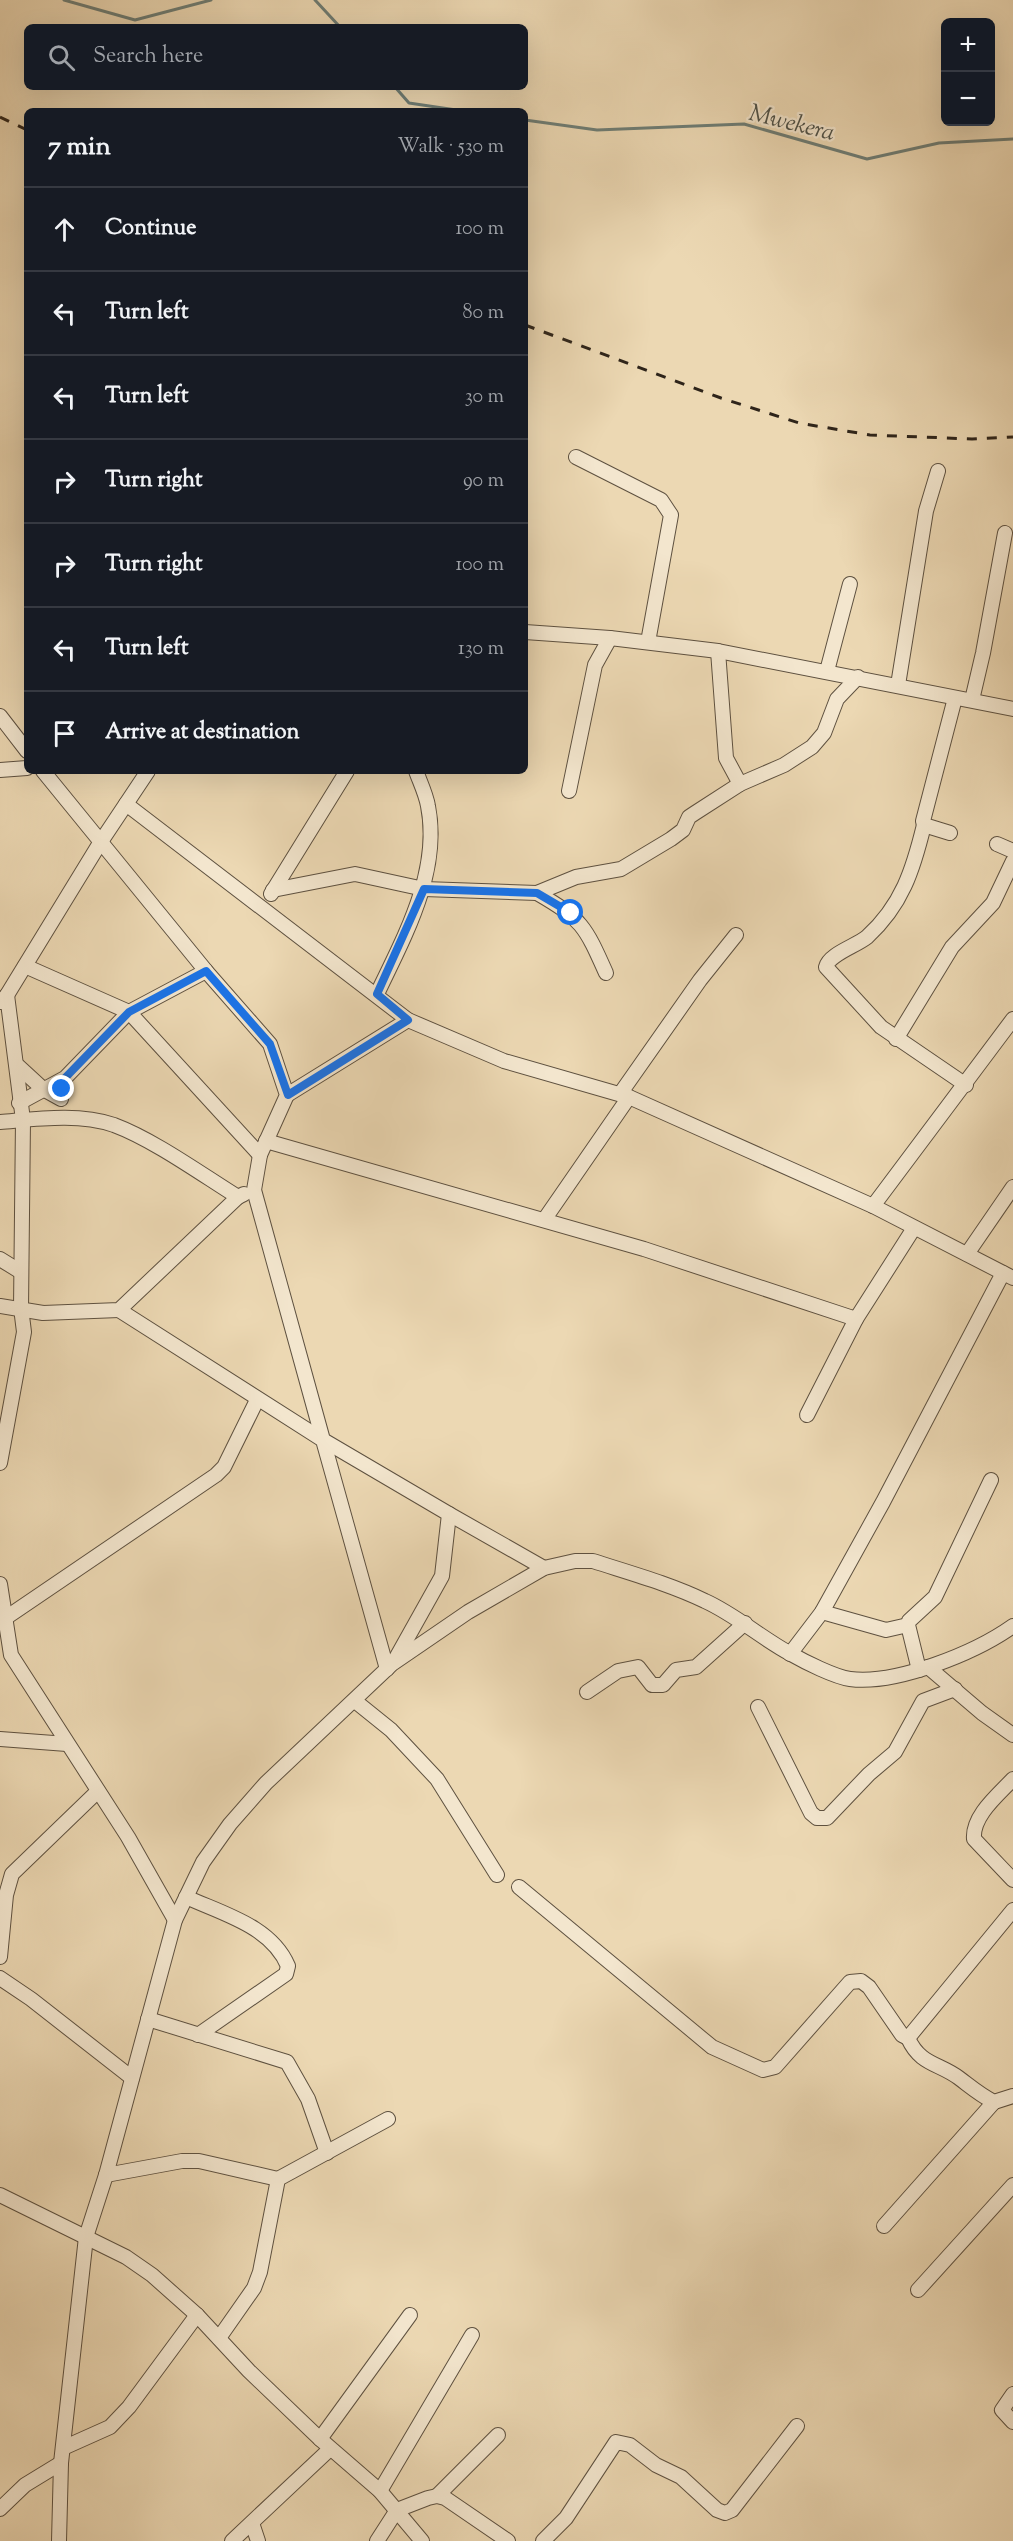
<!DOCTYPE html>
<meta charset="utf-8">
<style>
:root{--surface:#171b24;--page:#20242c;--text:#f1f3f6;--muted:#9ea1a6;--line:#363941}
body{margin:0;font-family:"Sorts Mill Goudy",serif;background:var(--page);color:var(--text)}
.controls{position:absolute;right:18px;top:18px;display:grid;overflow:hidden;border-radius:9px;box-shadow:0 6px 24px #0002}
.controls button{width:54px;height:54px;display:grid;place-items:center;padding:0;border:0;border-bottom:2px solid var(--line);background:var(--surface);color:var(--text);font:30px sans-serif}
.stop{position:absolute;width:18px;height:18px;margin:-14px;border:4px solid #1a73e8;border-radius:50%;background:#fff}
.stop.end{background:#1a73e8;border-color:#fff;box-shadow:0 2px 6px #0008}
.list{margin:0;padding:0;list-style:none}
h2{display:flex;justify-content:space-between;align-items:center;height:78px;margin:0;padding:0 24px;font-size:26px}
h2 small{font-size:20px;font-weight:400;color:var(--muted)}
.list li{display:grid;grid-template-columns:39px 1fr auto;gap:18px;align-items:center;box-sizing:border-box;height:84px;padding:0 24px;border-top:2px solid var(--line)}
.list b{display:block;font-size:22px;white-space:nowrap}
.list em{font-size:20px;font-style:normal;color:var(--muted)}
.icon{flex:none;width:33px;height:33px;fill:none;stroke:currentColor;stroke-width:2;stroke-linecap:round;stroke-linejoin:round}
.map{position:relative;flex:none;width:1013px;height:2541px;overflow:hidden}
.search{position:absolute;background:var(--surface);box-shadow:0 6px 24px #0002;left:24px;top:24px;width:504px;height:66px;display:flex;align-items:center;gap:15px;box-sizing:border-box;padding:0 21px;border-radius:9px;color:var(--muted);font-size:22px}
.panel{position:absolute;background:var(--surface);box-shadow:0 6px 24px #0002;left:24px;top:108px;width:504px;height:666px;border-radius:9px}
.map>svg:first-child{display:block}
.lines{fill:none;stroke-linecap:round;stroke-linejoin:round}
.stream{stroke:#6e7d75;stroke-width:3}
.minor-casing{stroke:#5e5140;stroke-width:16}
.minor{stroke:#f3e6ce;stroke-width:14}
.rail{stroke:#2e241a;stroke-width:3;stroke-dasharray:10 10;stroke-linecap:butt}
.route{stroke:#1a73e8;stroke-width:8}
.labels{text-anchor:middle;stroke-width:4.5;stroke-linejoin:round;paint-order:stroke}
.water-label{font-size:24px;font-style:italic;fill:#4e5148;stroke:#f3e6ce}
</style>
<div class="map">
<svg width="1013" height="2541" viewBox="0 0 1013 2541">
<rect width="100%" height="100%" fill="#ecd8b3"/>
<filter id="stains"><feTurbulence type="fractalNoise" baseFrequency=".00333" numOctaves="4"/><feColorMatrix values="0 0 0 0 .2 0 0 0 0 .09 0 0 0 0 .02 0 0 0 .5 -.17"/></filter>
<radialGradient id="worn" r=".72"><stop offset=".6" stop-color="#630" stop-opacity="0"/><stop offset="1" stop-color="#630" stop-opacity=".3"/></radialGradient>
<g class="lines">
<g class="stream">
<polyline points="64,0 135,20 211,0"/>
<polyline points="315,0 340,27"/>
<polyline points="395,87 409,103 463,111"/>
<polyline points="525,120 597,130 744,124 867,159 939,143 1013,139"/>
</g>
<defs>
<g id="minor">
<polyline points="576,457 661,500 671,515 648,642"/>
<polyline points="525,632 610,638 718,651 1013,709"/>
<polyline points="718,651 726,758 740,784"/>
<polyline points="827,671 850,584"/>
<polyline points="898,685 926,511 938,471"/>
<polyline points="972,700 983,653 1005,533"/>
<polyline points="0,716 27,751"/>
<polyline points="0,770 27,768"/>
<polyline points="43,771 206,971 270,1044 287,1095 260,1155 254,1190 323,1440 449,1514 442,1576 395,1660"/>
<polyline points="569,791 595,665 610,638"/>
<polyline points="126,804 408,1020"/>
<path d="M924,825C913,870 902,905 867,937C856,946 829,954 826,967L881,1027L966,1085"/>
<polyline points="950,833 924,825 923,821 955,698"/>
<polyline points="997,844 1013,851"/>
<polyline points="273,890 355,874 424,889 537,893 576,877 621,869 671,839 683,830 689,817 695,813 740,784 784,765 812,747 824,733 837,699 858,677"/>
<path d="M537,893C582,919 585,926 606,973"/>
<polyline points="271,894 347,771"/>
<polyline points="25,966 129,1012 260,1155"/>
<path d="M377,994C404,937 441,872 428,806C426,794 420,782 416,771"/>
<polyline points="1,1002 7,995 100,843 148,771"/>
<polyline points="896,1039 952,947 993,903 1013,861"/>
<polyline points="18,1066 43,1089 61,1099"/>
<polyline points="620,1094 700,980 736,935"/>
<polyline points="287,1095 408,1020 504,1061 629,1097 873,1206 1013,1278"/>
<polyline points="19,1103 65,1078 129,1012 206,971"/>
<path d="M0,1122C37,1119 78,1113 114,1125C154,1140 201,1174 238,1197L244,1194"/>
<polyline points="266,1141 644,1249 856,1319 914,1228"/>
<polyline points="873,1206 1013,1019"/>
<polyline points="544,1220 629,1097"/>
<polyline points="967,1254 1013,1187"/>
<polyline points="0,1259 21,1272"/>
<polyline points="0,1306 43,1313 119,1310 238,1197"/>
<polyline points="119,1310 323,1440 387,1669"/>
<polyline points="807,1415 856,1319"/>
<polyline points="0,1463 24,1332 21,1308 23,1120 7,995"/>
<polyline points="449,1514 544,1568"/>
<polyline points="0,1584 11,1655 128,1837 175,1920"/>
<polyline points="822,1612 886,1630 908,1625"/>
<polyline points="7,1617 216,1475 224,1467 257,1400"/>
<polyline points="790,1654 822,1612 883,1502 1003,1273"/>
<polyline points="928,1667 982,1713 1013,1735"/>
<polyline points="919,1670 908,1625 909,1621 935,1597 991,1480"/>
<polyline points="587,1692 618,1671 638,1667 652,1685 663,1685 676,1670 696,1667 745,1623"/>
<polyline points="355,1701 391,1730 437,1779 497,1875"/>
<polyline points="758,1707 811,1813 817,1818 827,1818 869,1774 895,1752 923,1701 955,1689"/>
<polyline points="0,1739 67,1744"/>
<path d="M1013,1779C998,1795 972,1816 974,1839L1013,1880"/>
<polyline points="519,1887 712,2047 763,2070 775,2067 850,1982 861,1981 869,1987 902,2035 908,2038 1013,1910"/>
<path d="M186,1897C223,1914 271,1926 288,1966L286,1974L198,2035"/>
<polyline points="0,1957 6,1895 12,1874 98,1791"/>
<polyline points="0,1978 31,1999 132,2078"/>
<polyline points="148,2019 287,2062 308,2099 327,2153"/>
<path d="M908,2038C920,2065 939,2063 959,2078C971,2087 980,2095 994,2102L1013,2096"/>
<polyline points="106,2175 182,2161 199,2161 278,2179"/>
<polyline points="0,2195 126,2257 152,2275 197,2315 249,2371 320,2439 380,2491 422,2541"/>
<polyline points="884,2226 994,2102"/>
<polyline points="918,2290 1013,2185"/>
<polyline points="219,2338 254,2288 260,2272 278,2179 388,2119"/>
<polyline points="1013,2394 1002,2410 1013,2422"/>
<polyline points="320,2439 410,2315"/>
<polyline points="63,2448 110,2427 129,2407 197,2315"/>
<polyline points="380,2491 472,2335"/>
<polyline points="437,2496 498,2435"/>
<polyline points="0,2509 25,2485 61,2463"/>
<polyline points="252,2523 258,2541"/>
<path d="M59,2541L61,2463L86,2237L106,2175L175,1920L203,1862L230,1824L266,1783L392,1664L468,1612L544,1568L575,1561H593C630,1573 670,1584 705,1601C736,1615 761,1638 791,1654C805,1662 835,1677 850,1679C896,1685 975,1653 1013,1626"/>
<polyline points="232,2541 330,2449"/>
<polyline points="377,2541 397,2510 428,2498 437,2496 445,2498 508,2541"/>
<polyline points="543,2541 566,2518 616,2442 630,2445 656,2465 681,2477 717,2510 725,2513 732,2510 797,2426"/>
</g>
</defs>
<use href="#minor" class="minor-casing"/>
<use href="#minor" class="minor"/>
<g class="rail">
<polyline points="0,117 27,130"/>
<polyline points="525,325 721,398 799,423 870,435 972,439 1013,437"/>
</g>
</g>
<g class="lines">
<polyline class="route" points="62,1089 65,1078 129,1012 206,971 270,1044 288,1095 408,1020 377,994 424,889 537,893 571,913"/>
</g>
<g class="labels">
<g class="water-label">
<text transform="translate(792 122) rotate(14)" y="8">Mwekera</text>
</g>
</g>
<rect width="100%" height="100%" filter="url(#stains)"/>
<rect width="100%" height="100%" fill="url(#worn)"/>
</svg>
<div class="controls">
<button>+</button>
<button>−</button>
</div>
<div class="stop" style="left:571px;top:913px"></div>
<div class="stop end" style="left:62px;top:1089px"></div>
<div class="search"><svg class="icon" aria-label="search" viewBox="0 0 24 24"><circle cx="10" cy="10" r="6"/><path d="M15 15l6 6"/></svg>Search here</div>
<section class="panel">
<h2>7 min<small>Walk · 530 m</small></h2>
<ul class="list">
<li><svg class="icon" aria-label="ahead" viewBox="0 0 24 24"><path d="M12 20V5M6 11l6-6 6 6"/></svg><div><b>Continue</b></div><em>100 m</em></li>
<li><svg class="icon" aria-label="left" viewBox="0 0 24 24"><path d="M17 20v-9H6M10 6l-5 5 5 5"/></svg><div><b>Turn left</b></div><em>80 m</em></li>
<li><svg class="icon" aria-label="left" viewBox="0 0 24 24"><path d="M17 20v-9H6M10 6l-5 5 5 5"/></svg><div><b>Turn left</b></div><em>30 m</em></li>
<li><svg class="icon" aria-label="right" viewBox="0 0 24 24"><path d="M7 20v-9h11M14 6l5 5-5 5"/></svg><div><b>Turn right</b></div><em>90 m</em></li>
<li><svg class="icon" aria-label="right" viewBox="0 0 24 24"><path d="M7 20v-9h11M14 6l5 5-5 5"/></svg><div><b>Turn right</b></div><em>100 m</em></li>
<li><svg class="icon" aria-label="left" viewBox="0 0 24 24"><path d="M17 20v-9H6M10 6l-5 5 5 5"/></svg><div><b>Turn left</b></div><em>130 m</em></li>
<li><svg class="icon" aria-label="arrive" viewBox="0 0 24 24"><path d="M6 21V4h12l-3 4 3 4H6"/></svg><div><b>Arrive at destination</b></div></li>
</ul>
</section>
</div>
